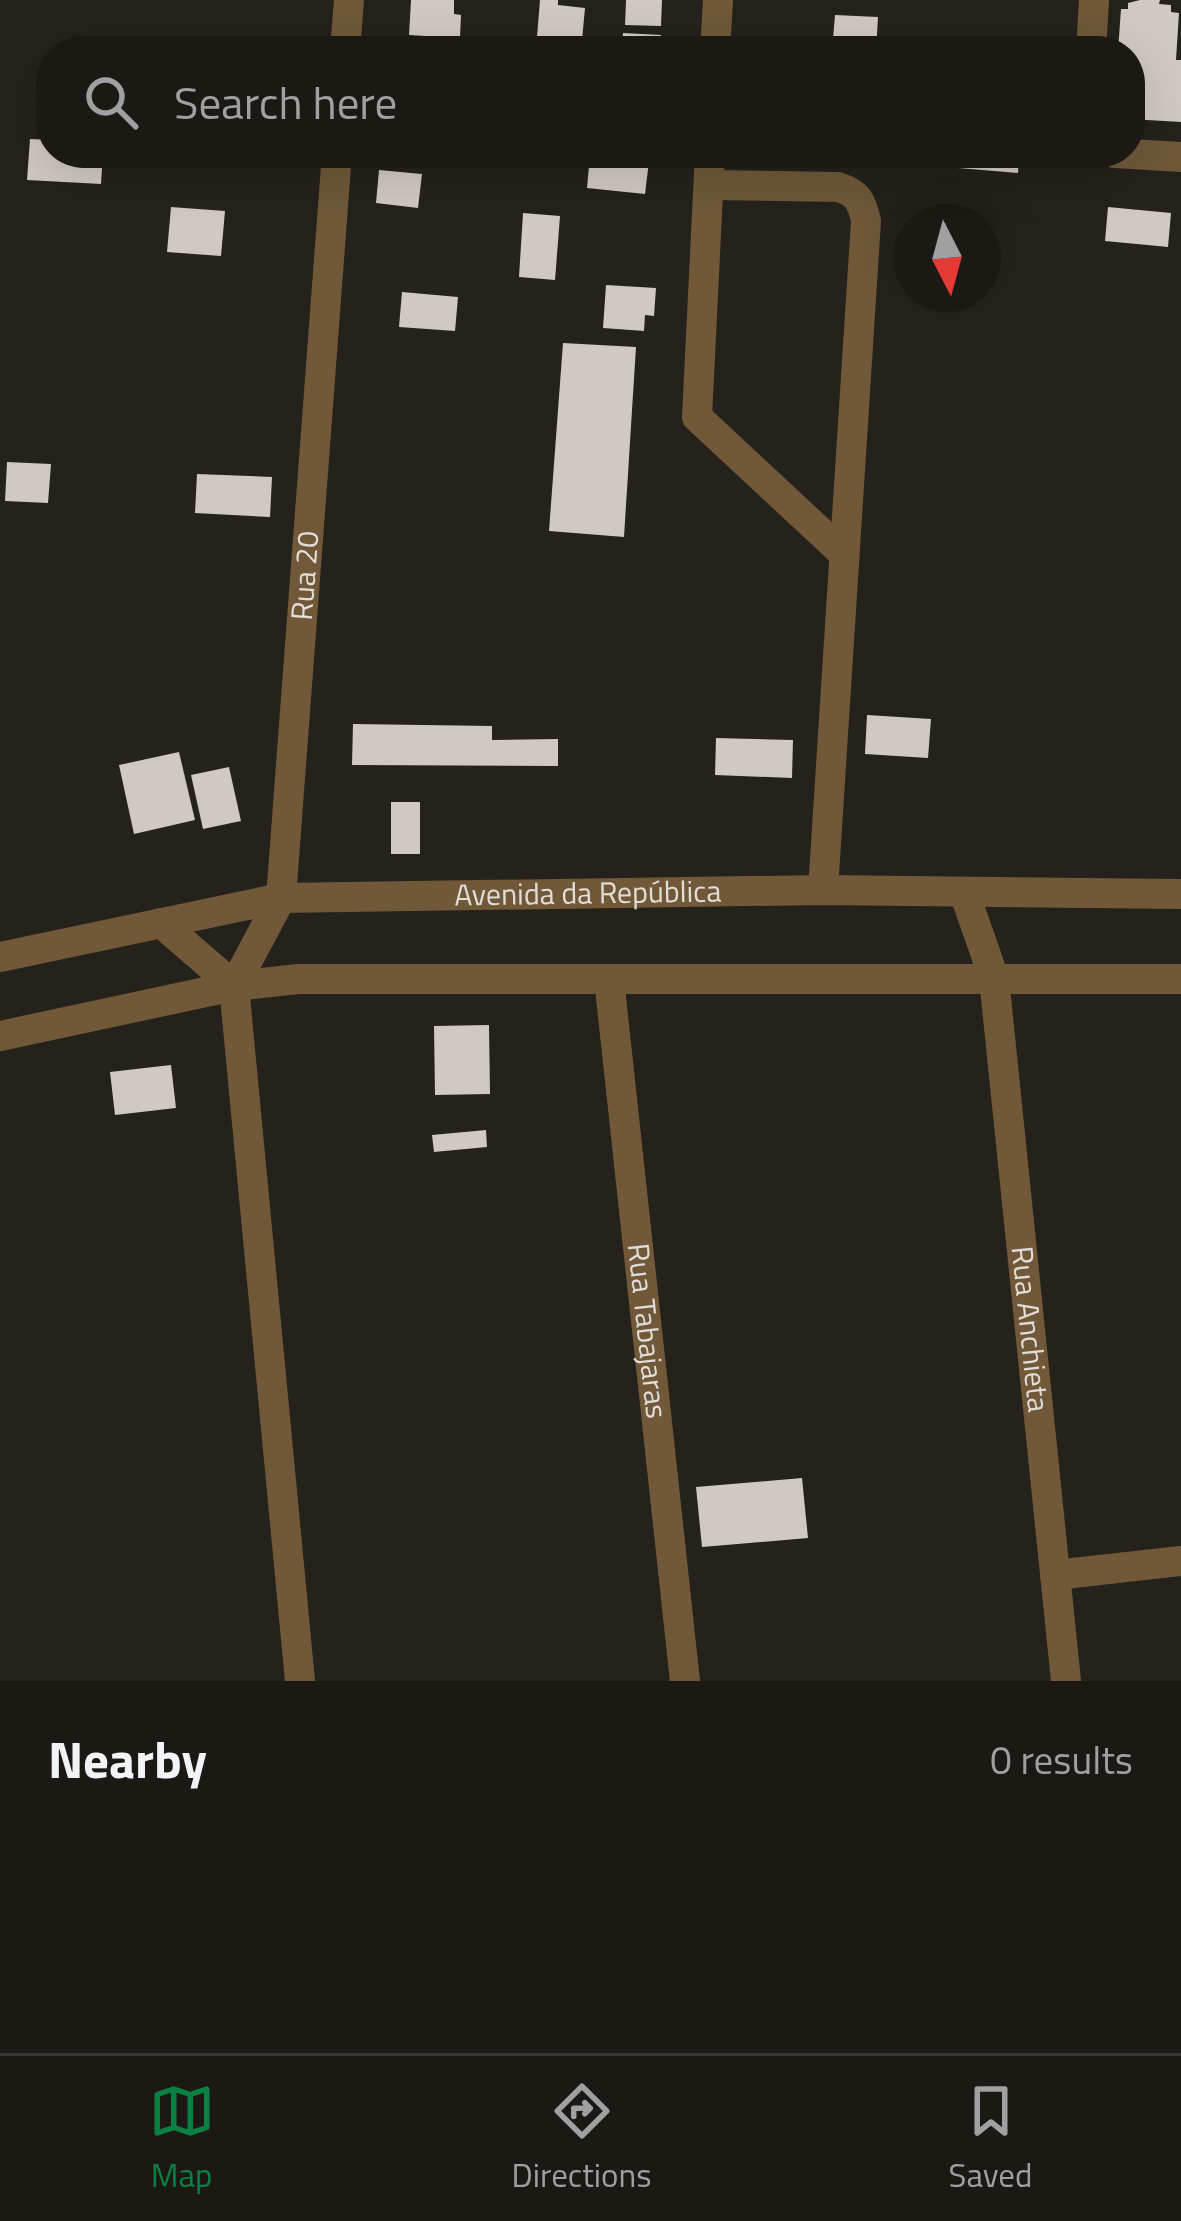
<!DOCTYPE html>
<meta charset="utf-8">
<style>
:root{--surface:#1c1914;--page:#25221d;--text:#f1f3f6;--muted:#a0a0a0;--line:#3a3834;--accent:#0b8043}
body{margin:0;font-family:"Titillium Web",sans-serif;background:var(--page);color:var(--text)}
.compass{position:absolute;left:893px;top:204px;width:108px;height:108px;border-radius:50%;background:var(--surface);box-shadow:0 12px 48px #0002;rotate:174deg}
.list{margin:0;padding:0;list-style:none}
h2{display:flex;justify-content:space-between;align-items:center;height:156px;margin:0;padding:0 48px;font-size:51px}
h2 small{font-size:39px;font-weight:400;color:var(--muted)}
.icon{flex:none;width:66px;height:66px;fill:none;stroke:currentColor;stroke-width:2;stroke-linecap:round;stroke-linejoin:round}
.map{position:relative;flex:none;width:1181px;height:1681px;overflow:hidden}
.search{position:absolute;background:var(--surface);box-shadow:0 12px 48px #0002;left:36px;right:36px;top:36px;height:132px;display:flex;align-items:center;gap:30px;box-sizing:border-box;padding:0 42px;border-radius:48px;color:var(--muted);font-size:45px}
.sheet{height:372px;background:var(--surface)}
nav{display:flex;justify-content:space-around;align-items:center;box-sizing:border-box;height:168px;border-top:3px solid var(--line);background:var(--surface);font-size:33px;color:var(--muted)}
nav a{display:grid;justify-items:center;gap:6px}
nav .on{color:var(--accent)}
.map>svg:first-child{display:block}
.building{fill:#d0c9c2}
.lines{fill:none;stroke-linecap:round;stroke-linejoin:round}
.minor{stroke:#705839;stroke-width:30}
.tertiary{stroke:#705839;stroke-width:30}
.labels{text-anchor:middle;stroke-width:12;stroke-linejoin:round;paint-order:stroke}
.street-label{font-size:30px;fill:#e1deda;stroke:#25211b}
</style>
<div class="map">
<svg width="1181" height="1681" viewBox="0 0 1181 1681">
<rect width="100%" height="100%" fill="#25211b"/>
<g class="building">
<polygon points="411,0 454,0 454,14 461,15 460,38 409,35"/>
<polygon points="540,0 558,0 558,5 585,8 581,51 536,49"/>
<polygon points="626,0 662,0 661,26 625,25"/>
<polygon points="1140,0 1160,0 1159,4 1171,5 1171,12 1179,13 1176,60 1181,60 1181,122 1130,119 1130,51 1118,51 1121,9 1128,9 1128,3"/>
<polygon points="835,15 878,17 876,51 832,51"/>
<polygon points="623,33 661,35 660,51 622,51"/>
<polygon points="409,40 451,42 451,51 408,51"/>
<polygon points="30,139 51,140 51,153 103,153 101,184 27,180"/>
<polygon points="947,153 1019,153 1018,173 946,167"/>
<polygon points="590,155 649,161 645,194 587,188"/>
<polygon points="379,170 422,174 418,208 376,203"/>
<polygon points="171,207 225,211 221,256 167,252"/>
<polygon points="1108,207 1171,213 1168,247 1105,241"/>
<polygon points="523,213 560,216 555,280 519,277"/>
<polygon points="606,285 656,288 654,316 645,315 644,331 603,328"/>
<polygon points="402,292 458,297 455,331 399,327"/>
<polygon points="563,343 636,347 624,537 549,531"/>
<polygon points="7,462 51,464 48,503 5,501"/>
<polygon points="197,474 272,477 270,517 195,513"/>
<polygon points="867,715 931,719 928,758 865,754"/>
<polygon points="353,724 492,726 492,740 558,739 558,766 352,765"/>
<polygon points="716,738 793,740 792,778 715,775"/>
<polygon points="179,752 195,820 134,834 119,765"/>
<polygon points="229,767 241,821 203,829 191,775"/>
<rect x="391" y="802" width="29" height="52"/>
<polygon points="489,1025 490,1094 435,1095 434,1026"/>
<polygon points="171,1065 176,1108 115,1115 110,1072"/>
<polygon points="486,1130 487,1147 434,1152 432,1135"/>
<polygon points="802,1478 808,1538 702,1547 696,1487"/>
</g>
<g class="lines">
<g class="minor">
<polyline points="345,51 349,0"/>
<polyline points="715,51 718,0"/>
<polyline points="1091,51 1094,0"/>
<polyline points="710,153 697,417 843,553"/>
<polyline points="1115,153 1181,157"/>
<path d="M709,185L838,187C858,193 862,202 866,221L823,890"/>
<path id="s1" d="M964,892L994,978L1066,1681"/>
<polyline points="161,923 234,986"/>
<path id="s2" d="M609,979L685,1681"/>
<path id="s3" d="M234,986L281,898L337,153"/>
<polyline points="234,986 300,1681"/>
<polyline points="1055,1575 1181,1561"/>
</g>
<g class="tertiary">
<path id="s4" d="M0,957L281,898L823,890L1181,894"/>
<polyline points="0,1036 234,986 298,979 1181,979"/>
</g>
</g>
<g class="labels">
<g class="street-label">
<text dy="10" stroke="none"><textPath href="#s3" startOffset="423">Rua 20</textPath></text>
<text dy="10" stroke="none"><textPath href="#s4" startOffset="594">Avenida da República</textPath></text>
<text dy="10" stroke="none"><textPath href="#s2" startOffset="354">Rua Tabajaras</textPath></text>
<text dy="10" stroke="none"><textPath href="#s1" startOffset="444">Rua Anchieta</textPath></text>
</g>
</g>
</svg>
<svg class="compass" viewBox="-18 -18 36 36"><path d="M0-13l5 13h-10z" fill="#e53935"/><path d="M0 13l5-13h-10z" fill="#a0a0a0"/></svg>
<div class="search"><svg class="icon" aria-label="search" viewBox="0 0 24 24"><circle cx="10" cy="10" r="6"/><path d="M15 15l6 6"/></svg>Search here</div>
</div>
<section class="sheet">
<h2>Nearby<small>0 results</small></h2>
<ul class="list">
</ul>
</section>
<nav>
<a class="on"><svg class="icon" aria-label="map" viewBox="0 0 24 24"><path d="M3 6l6-2 6 2 6-2v14l-6 2-6-2-6 2zM9 4v14M15 6v14"/></svg>Map</a>
<a><svg class="icon" aria-label="directions" viewBox="0 0 24 24"><path d="M12 3l9 9-9 9-9-9zM9 14v-3h6M13 9l2 2-2 2"/></svg>Directions</a>
<a><svg class="icon" aria-label="saved" viewBox="0 0 24 24"><path d="M7 4h10v16l-5-4-5 4z"/></svg>Saved</a>
</nav>
